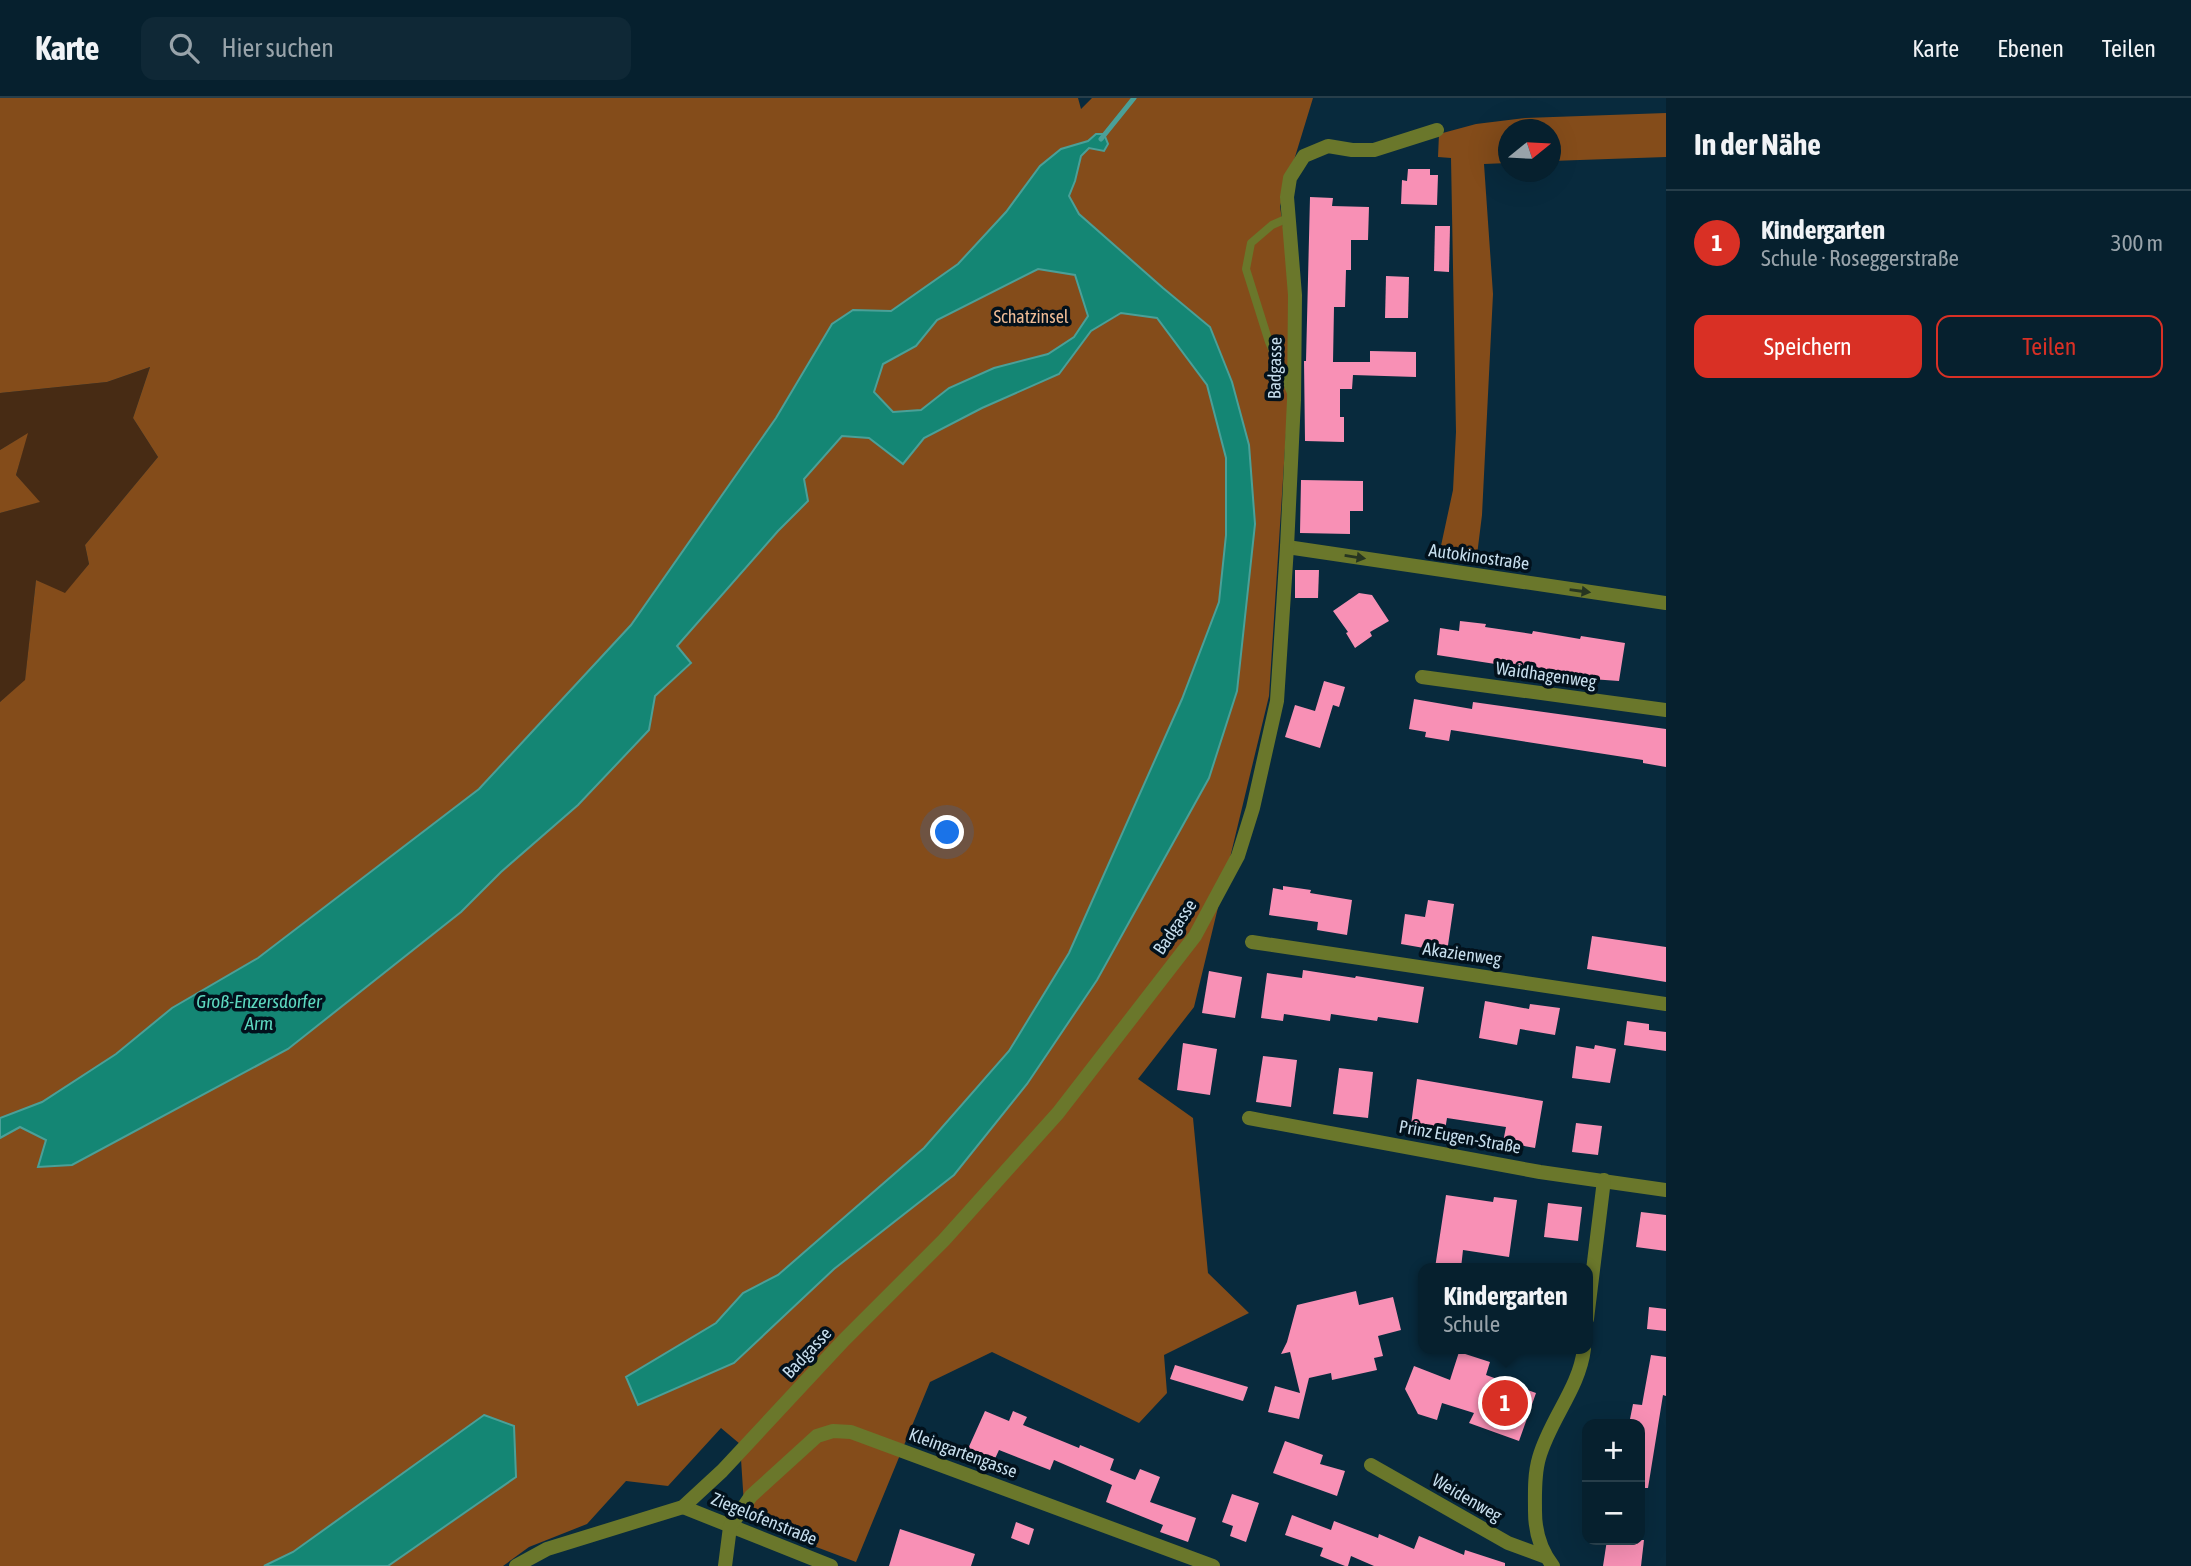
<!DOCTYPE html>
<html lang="de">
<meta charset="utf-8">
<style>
:root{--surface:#06202e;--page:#0f2836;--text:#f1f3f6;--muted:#98a3aa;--line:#273e4a;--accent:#d93025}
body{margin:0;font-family:"Asap Condensed",sans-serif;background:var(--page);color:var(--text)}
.controls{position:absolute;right:21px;bottom:21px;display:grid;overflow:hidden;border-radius:14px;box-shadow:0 7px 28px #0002}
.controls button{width:63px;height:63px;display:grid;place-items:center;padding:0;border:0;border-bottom:2px solid var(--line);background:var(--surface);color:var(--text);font:35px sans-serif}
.compass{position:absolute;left:1498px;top:21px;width:63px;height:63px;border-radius:50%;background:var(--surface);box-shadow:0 7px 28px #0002;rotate:72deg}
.you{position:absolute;left:948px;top:735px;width:24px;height:24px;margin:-18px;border:5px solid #fff;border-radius:50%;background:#1a73e8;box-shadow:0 0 0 10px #1a73e833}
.badge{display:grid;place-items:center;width:46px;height:46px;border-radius:50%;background:var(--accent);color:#fff;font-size:23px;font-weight:700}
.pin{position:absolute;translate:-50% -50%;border:4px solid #fff;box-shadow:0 2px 7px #0006}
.popup{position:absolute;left:1418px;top:1165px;width:175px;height:91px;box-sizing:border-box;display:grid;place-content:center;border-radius:14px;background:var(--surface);filter:drop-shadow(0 2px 5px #0005);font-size:23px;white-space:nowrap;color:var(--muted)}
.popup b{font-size:26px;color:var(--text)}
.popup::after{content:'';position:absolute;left:50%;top:100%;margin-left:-14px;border:14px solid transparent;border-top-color:var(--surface)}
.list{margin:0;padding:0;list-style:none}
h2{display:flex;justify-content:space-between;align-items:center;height:91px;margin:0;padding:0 28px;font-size:30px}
h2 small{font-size:23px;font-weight:400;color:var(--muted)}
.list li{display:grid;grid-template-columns:46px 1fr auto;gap:21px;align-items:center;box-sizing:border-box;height:105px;padding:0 28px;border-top:2px solid var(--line)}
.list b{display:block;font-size:26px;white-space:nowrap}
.list p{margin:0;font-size:23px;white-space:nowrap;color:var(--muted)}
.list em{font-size:23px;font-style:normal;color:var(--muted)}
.actions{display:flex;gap:14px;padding:21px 28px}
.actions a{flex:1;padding:16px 0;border:2px solid var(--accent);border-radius:14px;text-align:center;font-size:24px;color:var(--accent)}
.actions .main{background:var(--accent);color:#fff}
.icon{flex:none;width:38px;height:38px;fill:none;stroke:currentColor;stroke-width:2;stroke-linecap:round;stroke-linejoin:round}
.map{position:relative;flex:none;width:1666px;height:1468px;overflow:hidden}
header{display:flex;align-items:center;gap:42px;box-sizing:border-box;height:98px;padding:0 35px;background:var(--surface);border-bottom:2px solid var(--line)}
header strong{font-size:33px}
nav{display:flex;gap:38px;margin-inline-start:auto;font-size:24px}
.search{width:490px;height:63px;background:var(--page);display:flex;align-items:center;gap:18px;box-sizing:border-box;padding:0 24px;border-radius:14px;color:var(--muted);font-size:26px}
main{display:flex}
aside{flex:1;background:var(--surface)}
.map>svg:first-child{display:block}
.green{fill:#472b14}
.forest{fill:#844c1a}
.water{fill:#148674;stroke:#4aa098;stroke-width:2;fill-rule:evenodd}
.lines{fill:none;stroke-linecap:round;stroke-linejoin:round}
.stream{stroke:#4aa098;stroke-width:5}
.building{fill:#f890b5}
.lane{stroke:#6a772b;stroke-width:8}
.street{stroke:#6a772b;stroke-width:14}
.oneway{fill:#263521}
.labels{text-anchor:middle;stroke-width:7;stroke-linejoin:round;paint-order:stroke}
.park-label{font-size:18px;fill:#efbc96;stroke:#02111c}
.street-label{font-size:18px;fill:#c7deed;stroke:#02111c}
.water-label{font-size:19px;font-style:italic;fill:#5cd8bf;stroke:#02111c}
</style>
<header>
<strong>Karte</strong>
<div class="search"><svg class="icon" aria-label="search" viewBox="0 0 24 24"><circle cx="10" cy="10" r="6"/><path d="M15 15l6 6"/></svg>Hier suchen</div>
<nav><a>Karte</a><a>Ebenen</a><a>Teilen</a></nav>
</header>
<main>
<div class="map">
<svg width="1666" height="1468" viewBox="0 0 1666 1468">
<rect width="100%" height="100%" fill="#082a3d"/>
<polygon class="green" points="150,269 133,320 158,359 85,447 89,466 65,496 36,482 25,583 0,604 0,415 39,404 16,377 27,336 0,352 0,295 107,284"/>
<g class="forest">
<polygon points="0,0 1078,0 1081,11 1092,0 1313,0 1280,108 1290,178 1287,319 1269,598 1194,909 1138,981 1193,1020 1208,1175 1249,1215 1164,1257 1167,1295 1139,1325 992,1254 930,1284 856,1464 745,1422 740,1346 721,1330 668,1388 626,1383 587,1426 529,1449 503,1468 388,1468 496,1394 293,1454 264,1468 0,1468 0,1040 20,1029 46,1042 39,1069 288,951 461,814 501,774 578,707 649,632 655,598 691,566 677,548 778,433 808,403 804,381 842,338 869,340 903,365 924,340 982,310 1059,276 1091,233 1122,215 1157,220 1207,287 1226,360 1226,437 1219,504 1182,601 1069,855 1009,953 924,1050 778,1177 743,1195 716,1225 626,1279 639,1307 734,1265 834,1171 954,1077 1027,986 1097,882 1255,426 1249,347 1232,284 1210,229 1163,190 1079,116 1069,98 1075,83 1081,58 1089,50 1096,36 1088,43 1061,51 1040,68 1006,114 958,166 891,213 853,212 832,226 776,320 631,527 479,691 258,860 172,910 116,956 42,1004 0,1020 0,604 25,582 36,482 65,495 89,466 85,447 158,359 133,320 150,269 107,284 0,295"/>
<polygon points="1666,15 1666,59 1551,63 1550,32 1508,32 1508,65 1484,66 1493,196 1482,417 1476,465 1439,457 1453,392 1456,334 1451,60 1438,59 1439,36 1476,26 1525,20"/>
<polygon points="1037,171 1075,177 1088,219 1074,239 1048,256 994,270 949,290 921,312 893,314 874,293 883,266 916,248 937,222"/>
<polygon points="28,335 16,377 40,404 0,415 0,352"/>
</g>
<g class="water">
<path d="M1096,36H1104L1108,46L1104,53L1089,50L1081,58L1075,83L1069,98L1079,116L1163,190L1210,229L1232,284L1249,347L1255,426L1237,593L1209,680L1097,882L1027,986L954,1077L834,1171L734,1265L638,1307L626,1279L716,1225L743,1195L778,1177L924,1050L1009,953L1069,855L1182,601L1219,504L1226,437V360L1207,287L1157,220L1121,215L1091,233L1059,276L982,310L924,340L903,366L869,340L842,338L804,381L808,403L778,433L677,548L691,565L655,598L649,632L578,707L501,774L461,814L288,951L72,1067L38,1069L46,1042L20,1029L0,1040V1020L42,1004L116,956L172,910L258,860L479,691L631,527L776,320L832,226L853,212L891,213L958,166L1006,114L1040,68L1061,51L1088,43ZM1038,171L1075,177L1088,218L1074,239L1048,256L994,270L949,290L921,312L893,314L874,294L883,266L916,248L937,222Z"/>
<polygon points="484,1317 514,1328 516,1379 388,1468 264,1468 293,1454"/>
</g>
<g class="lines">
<polyline class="stream" points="1101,41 1134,0"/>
</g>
<g class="building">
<polygon points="1408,71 1430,71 1430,77 1438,77 1437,107 1401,106 1402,82 1407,83"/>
<polygon points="1310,99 1333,100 1332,108 1369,109 1368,142 1351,142 1351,172 1346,172 1345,209 1334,209 1333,264 1370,264 1370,253 1416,254 1416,279 1353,277 1352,291 1340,291 1340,319 1344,319 1344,344 1305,343 1304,263 1306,263"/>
<polygon points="1435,128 1450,128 1449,174 1434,173"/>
<polygon points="1386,178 1409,179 1408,220 1385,220"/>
<polygon points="1301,382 1363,383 1363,413 1350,413 1350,436 1300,435"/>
<polygon points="1295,472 1319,472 1318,500 1295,500"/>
<polygon points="1359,495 1372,497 1389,523 1370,534 1372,538 1355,550 1346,535 1348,534 1333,513"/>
<polygon points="1460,523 1486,526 1485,529 1532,536 1533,533 1580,541 1581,538 1625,545 1619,583 1591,581 1437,557 1440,530 1459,533"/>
<polygon points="1324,583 1345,589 1339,609 1333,607 1320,650 1285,639 1295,607 1315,613"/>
<polygon points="1414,601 1472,611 1473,604 1666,631 1666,669 1643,665 1643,662 1451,632 1449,643 1425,639 1426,634 1409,631"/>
<polygon points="1283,788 1311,792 1310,795 1352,802 1347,837 1317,832 1318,824 1269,817 1273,790 1283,792"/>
<polygon points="1428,802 1454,806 1447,854 1401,846 1405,816 1425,819"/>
<polygon points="1592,838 1666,849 1666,884 1587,871"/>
<polygon points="1303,872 1355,880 1356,878 1424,889 1418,925 1378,919 1377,923 1331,916 1330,923 1284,916 1283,923 1261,920 1267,875 1302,880"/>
<polygon points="1209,873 1242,879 1235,920 1202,915"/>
<polygon points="1485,903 1529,911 1530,906 1560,910 1555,937 1520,931 1517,947 1479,940"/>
<polygon points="1627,923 1649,926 1649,932 1666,934 1666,953 1624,947"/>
<polygon points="1183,945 1217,951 1210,997 1177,992"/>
<polygon points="1595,947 1616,951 1610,985 1572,980 1576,948 1594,951"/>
<polygon points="1263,958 1297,962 1291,1009 1256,1004"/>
<polygon points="1339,970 1373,974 1368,1020 1333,1016"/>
<polygon points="1417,981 1543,1003 1535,1050 1503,1044 1506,1029 1447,1020 1445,1032 1411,1027"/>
<polygon points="1576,1025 1602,1028 1598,1057 1572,1054"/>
<polygon points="1446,1097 1493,1104 1494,1099 1517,1102 1509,1159 1463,1152 1461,1170 1435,1170"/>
<polygon points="1548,1105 1582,1109 1578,1143 1544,1139"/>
<polygon points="1641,1114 1666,1117 1666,1153 1636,1149"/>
<polygon points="1356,1193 1359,1207 1393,1199 1401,1232 1378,1238 1383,1258 1374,1260 1377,1272 1332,1282 1331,1275 1309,1280 1299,1321 1268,1314 1275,1288 1300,1295 1290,1254 1281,1256 1287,1244 1297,1207"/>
<polygon points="1649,1209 1666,1211 1666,1233 1647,1231"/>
<polygon points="1459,1254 1490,1264 1486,1277 1536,1295 1519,1343 1469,1325 1474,1315 1442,1305 1437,1322 1418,1316 1405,1291 1414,1268 1450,1282"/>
<polygon points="1651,1257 1666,1259 1666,1298 1663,1297 1648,1390 1640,1390 1640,1326 1629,1326 1633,1306 1642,1307"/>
<polygon points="1175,1267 1248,1289 1243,1303 1170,1281"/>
<polygon points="985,1313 1009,1323 1013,1313 1027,1319 1023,1327 1079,1350 1080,1347 1114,1361 1110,1372 1135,1382 1140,1371 1160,1379 1150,1404 1196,1420 1188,1444 1160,1434 1163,1427 1106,1404 1112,1387 1054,1362 1050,1372 999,1352 993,1365 967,1353"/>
<polygon points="1285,1343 1323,1357 1320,1366 1345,1373 1337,1398 1273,1375"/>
<polygon points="1232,1396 1259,1405 1246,1444 1230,1438 1233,1428 1222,1424"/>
<polygon points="1292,1417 1331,1432 1334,1423 1378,1440 1379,1436 1414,1451 1419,1438 1464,1457 1465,1452 1505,1465 1505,1468 1374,1468 1351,1458 1348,1468 1345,1468 1320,1458 1323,1450 1285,1437"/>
<polygon points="1016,1424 1034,1431 1029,1447 1011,1440"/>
<polygon points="900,1431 975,1456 971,1468 889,1468"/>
<polygon points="1607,1442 1644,1442 1641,1468 1603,1468"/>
</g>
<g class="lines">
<polyline class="lane" points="1288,120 1272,127 1251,145 1246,171 1269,244 1291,295"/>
<g class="street">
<polyline points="1287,449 1666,505"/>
<polyline points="1422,579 1666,612"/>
<polyline points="1252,844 1666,906"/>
<polyline points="1249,1020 1540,1074 1666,1092"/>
<polyline points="1587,1221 1604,1082"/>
<polyline points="1371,1367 1508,1445 1546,1459"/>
<polyline points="683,1409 831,1468"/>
<polyline points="516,1468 547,1451 683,1409 722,1373 844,1242 944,1142 1058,1015 1195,838 1238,758 1253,710 1277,603 1287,449 1294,302 1295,197 1287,99 1290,80 1304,58 1328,48 1352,52 1374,52 1437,32"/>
<polyline points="725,1468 730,1429 751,1398 817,1338 833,1333 851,1334 1213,1468"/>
<path d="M1553,1468C1541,1453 1535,1433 1535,1413C1535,1396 1534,1377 1539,1360C1550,1321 1579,1291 1584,1251"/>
</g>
</g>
<defs><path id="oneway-solid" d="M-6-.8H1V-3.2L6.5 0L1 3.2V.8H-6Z" transform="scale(1.75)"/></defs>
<g class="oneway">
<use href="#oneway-solid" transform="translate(1355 459) rotate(9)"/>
<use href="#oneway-solid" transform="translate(1580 493) rotate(8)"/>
</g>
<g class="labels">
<g class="park-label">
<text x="1031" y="225">Schatzinsel</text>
</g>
<g class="street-label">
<text transform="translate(1275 270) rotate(-89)" y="6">Badgasse</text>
<text transform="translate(1479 459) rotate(8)" y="6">Autokinostraße</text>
<text transform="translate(1546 577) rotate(8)" y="6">Waidhagenweg</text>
<text transform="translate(1175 829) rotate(-56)" y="6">Badgasse</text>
<text transform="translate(1462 856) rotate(8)" y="6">Akazienweg</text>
<text transform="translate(1460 1039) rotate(10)" y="6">Prinz Eugen-Straße</text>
<text transform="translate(807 1255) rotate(-47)" y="6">Badgasse</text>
<text transform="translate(963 1355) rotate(20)" y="6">Kleingartengasse</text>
<text transform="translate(1467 1400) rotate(30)" y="6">Weidenweg</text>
<text transform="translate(764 1421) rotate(22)" y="6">Ziegelofenstraße</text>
</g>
<g class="water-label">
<text x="259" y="910">Groß-Enzersdorfer<tspan x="259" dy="22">Arm</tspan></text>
</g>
</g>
</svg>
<div class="controls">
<button>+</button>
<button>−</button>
</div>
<svg class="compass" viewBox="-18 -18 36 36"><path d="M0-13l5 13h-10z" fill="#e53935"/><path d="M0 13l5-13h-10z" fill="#98a3aa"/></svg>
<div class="you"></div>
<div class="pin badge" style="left:1505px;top:1305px">1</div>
<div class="popup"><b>Kindergarten</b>Schule</div>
</div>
<aside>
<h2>In der Nähe<small></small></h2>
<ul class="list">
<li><span class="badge">1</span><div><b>Kindergarten</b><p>Schule · Roseggerstraße</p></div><em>300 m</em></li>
</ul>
<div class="actions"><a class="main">Speichern</a><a>Teilen</a></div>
</aside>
</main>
